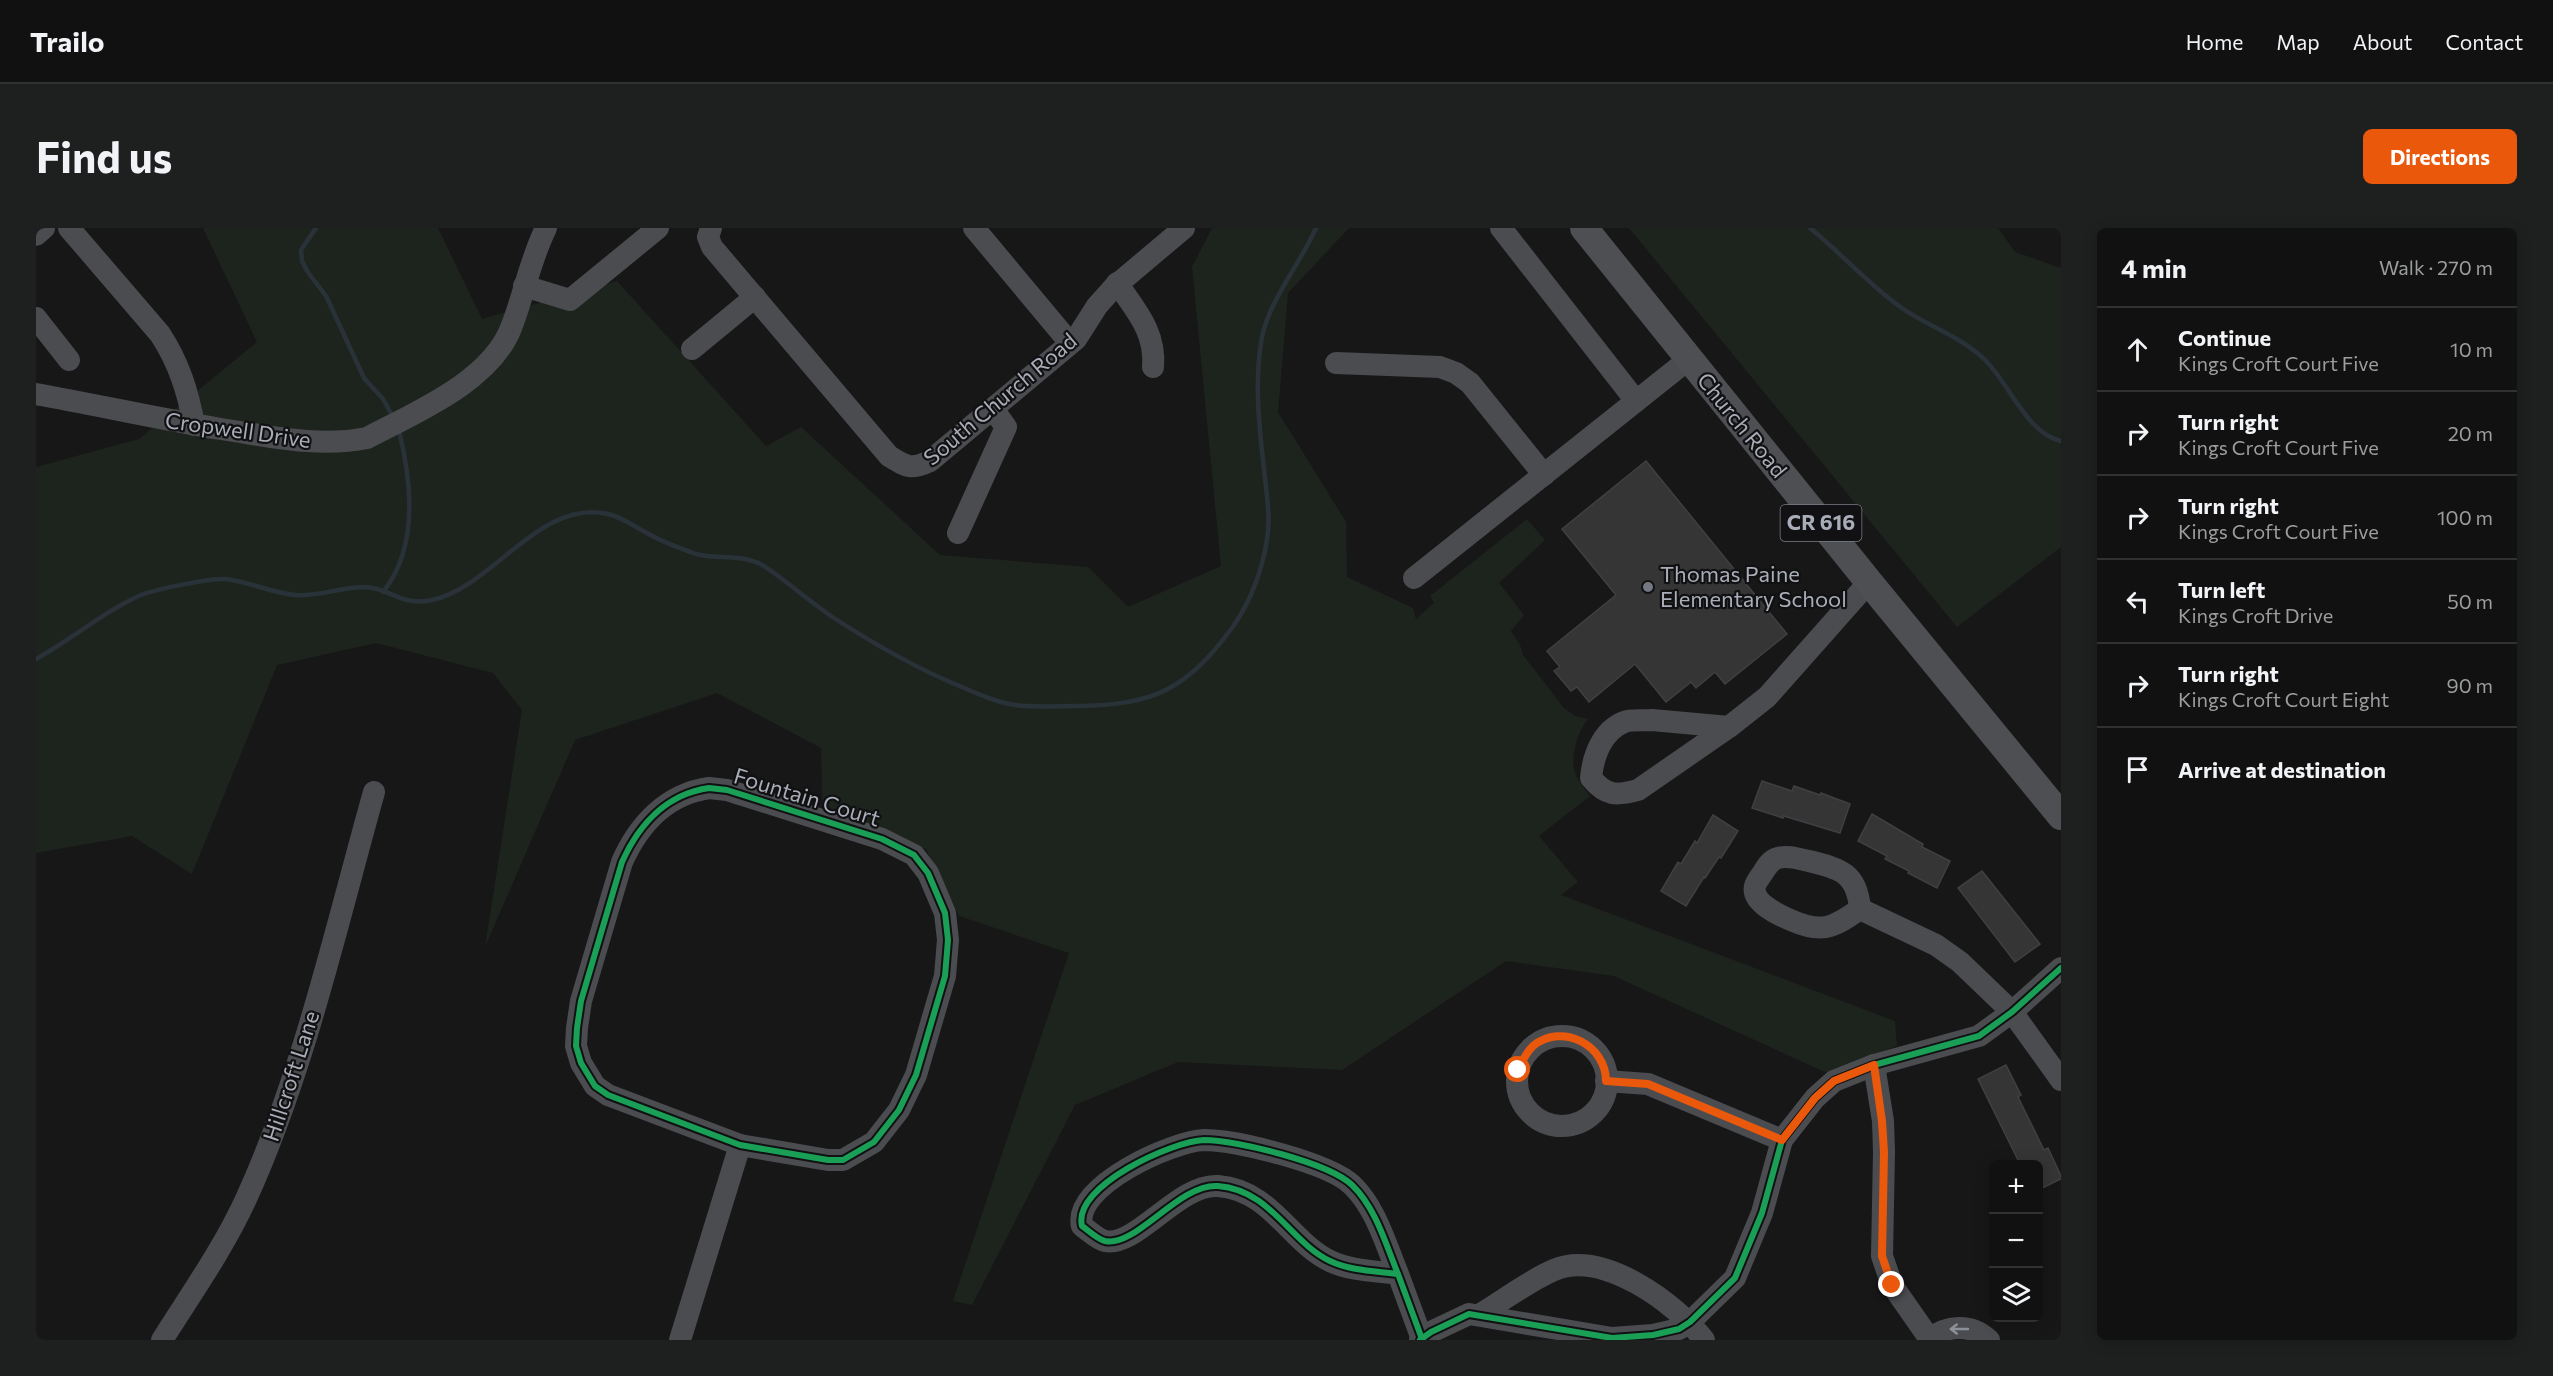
<!DOCTYPE html>
<meta charset="utf-8">
<style>
:root{--surface:#111;--page:#1e1f1f;--text:#f1f3f6;--muted:#9c9d9f;--line:#303131;--accent:#ea580c}
body{margin:0;font-family:Commissioner,sans-serif;background:var(--page);color:var(--text)}
.controls{position:absolute;right:18px;bottom:18px;display:grid;overflow:hidden;border-radius:9px;box-shadow:0 3px 15px #0003}
.controls button{width:54px;height:54px;display:grid;place-items:center;padding:0;border:0;border-bottom:2px solid var(--line);background:var(--surface);color:var(--text);font:30px sans-serif}
.stop{position:absolute;width:18px;height:18px;margin:-14px;border:4px solid #ea580c;border-radius:50%;background:#fff}
.stop.end{background:#ea580c;border-color:#fff;box-shadow:0 2px 6px #0008}
.list{margin:0;padding:0;list-style:none}
h2{display:flex;justify-content:space-between;align-items:center;height:78px;margin:0;padding:0 24px;font-size:26px}
h2 small{font-size:20px;font-weight:400;color:var(--muted)}
.list li{display:grid;grid-template-columns:39px 1fr auto;gap:18px;align-items:center;box-sizing:border-box;height:84px;padding:0 24px;border-top:2px solid var(--line)}
.list b{display:block;font-size:22px;white-space:nowrap}
.list p{margin:0;font-size:20px;white-space:nowrap;color:var(--muted)}
.list em{font-size:20px;font-style:normal;color:var(--muted)}
.icon{flex:none;width:33px;height:33px;fill:none;stroke:currentColor;stroke-width:2;stroke-linecap:round;stroke-linejoin:round}
.map{position:relative;flex:none;width:2025px;height:1112px;overflow:hidden;border-radius:9px}
header{display:flex;align-items:center;gap:36px;box-sizing:border-box;height:84px;padding:0 30px;background:var(--surface);border-bottom:2px solid var(--line)}
header strong{font-size:28px}
nav{display:flex;gap:33px;margin-inline-start:auto;font-size:21px}
.intro{display:flex;align-items:center;justify-content:space-between;box-sizing:border-box;height:144px;padding:0 36px}
h1{margin:0;font-size:42px}
.button{padding:15px 27px;border-radius:9px;background:var(--accent);color:#fff;font-size:21px;font-weight:700}
main{display:flex;gap:36px;padding:0 36px}
aside{flex:1;background:var(--surface);border-radius:9px;box-shadow:0 3px 15px #0003}
.map>svg:first-child{display:block}
.green{fill:#1d241e}
.lines{fill:none;stroke-linecap:round;stroke-linejoin:round}
.stream{stroke:#2a3239;stroke-width:4.5}
.building{fill:#353536;stroke:#3f4043;stroke-width:1.5}
.minor{stroke:#4b4c50;stroke-width:22}
.major{stroke:#4d4f52;stroke-width:28}
.cycleway-casing{stroke:#111113;stroke-width:10}
.cycleway{stroke:#1a9f57;stroke-width:6}
.oneway{stroke:#8c9099}
.route{stroke:#ea580c;stroke-width:8}
.poi-dot{fill:#757880;stroke:#111113;stroke-width:2}
.labels{text-anchor:middle;stroke-width:4.5;stroke-linejoin:round;paint-order:stroke}
.shield{fill:#111113;stroke:#7b7e86;stroke-width:1.5}
.shield-label{font-size:21px;font-weight:bold;fill:#a8adb8}
.street-label{font-size:22px;fill:#a8adb8;stroke:#111113}
.poi-label{font-size:22px;fill:#a8adb8;stroke:#111113;text-anchor:start}
</style>
<header>
<strong>Trailo</strong>
<nav><a>Home</a><a>Map</a><a>About</a><a>Contact</a></nav>
</header>
<div class="intro"><h1>Find us</h1><a class="button">Directions</a></div>
<main>
<div class="map">
<svg width="2025" height="1112" viewBox="0 0 2025 1112">
<rect width="100%" height="100%" fill="#171717"/>
<g class="green">
<path d="M167,0H402L446,91L581,53L730,218L765,199L904,327L1052,339L1092,379L1185,338L1156,39L1176,0H1313L1252,65L1242,184L1310,294L1311,349L1377,380L1380,391L1398,375L1394,368L1491,291L1509,312L1463,355L1488,387L1475,403L1484,417L1487,427L1528,480L1539,488L1552,491C1541,504 1533,531 1540,547C1543,555 1549,561 1554,568L1503,608L1542,654L1525,667L1859,793L1861,818L1791,845L1578,748L1470,733L1306,842L1142,834L1039,877L936,1077L917,1073L1033,725L923,688L890,621L787,590L785,520L681,465L539,512L449,719L486,482L457,445L340,415L241,437L156,646L96,608L0,625V239L103,211L221,114Z"/>
<polygon points="1593,0 1962,0 1979,24 2025,40 2025,319 1921,399"/>
</g>
<g class="lines">
<g class="stream">
<polyline points="280,0 265,22 266,33 271,43 290,68 328,150 347,171 357,189"/>
<path d="M1774,0C1805,25 1831,55 1863,78C1890,98 1925,108 1949,132C1973,155 1991,206 2025,213"/>
<path d="M347,364C383,319 376,255 363,203"/>
<path d="M0,431C36,411 67,384 105,367C121,361 174,350 190,351C214,354 236,365 259,367C283,369 305,359 329,359C355,360 365,379 396,372C457,359 504,270 572,286C586,289 599,299 611,305C626,314 643,320 660,326C681,332 707,325 728,338C752,354 774,374 798,390C838,416 878,439 921,457C940,465 959,474 979,477C999,480 1020,478 1041,478C1118,477 1150,462 1196,400C1214,375 1227,341 1231,311C1235,288 1230,263 1228,241C1223,198 1218,151 1226,109C1234,71 1264,36 1280,0"/>
</g>
</g>
<g class="building">
<polygon points="1610,233 1751,406 1689,456 1679,444 1660,460 1655,454 1630,474 1599,436 1553,474 1541,459 1535,463 1518,443 1524,439 1511,423 1580,367 1526,301"/>
<polygon points="1726,553 1756,563 1758,558 1784,567 1785,565 1814,576 1804,605 1748,588 1747,590 1716,580"/>
<polygon points="1836,586 1887,616 1886,619 1914,633 1901,660 1872,645 1873,643 1849,631 1851,628 1822,613"/>
<polygon points="1677,587 1702,603 1685,630 1683,629 1669,650 1668,649 1650,678 1625,663 1642,634 1645,636 1659,613 1661,615"/>
<polygon points="1946,643 2004,716 1979,734 1922,660"/>
<polygon points="1970,837 1985,867 1982,869 2008,922 2012,920 2025,948 2025,951 2002,962 2002,936 1984,936 1942,851"/>
</g>
<g class="lines">
<g class="minor">
<path d="M33,0L124,106C143,135 152,164 158,197"/>
<path d="M675,0L672,9L676,19L853,228C871,239 875,242 894,233L1040,111L1061,78L1078,59L1148,0"/>
<polyline points="938,0 1034,115"/>
<polyline points="1465,0 1600,173"/>
<polyline points="0,7 8,0"/>
<path d="M1081,55C1100,83 1120,104 1117,139"/>
<polyline points="488,58 534,72 622,0"/>
<polyline points="0,90 33,132"/>
<polyline points="656,121 719,69"/>
<polyline points="1300,135 1404,139 1420,145 1434,155 1508,247"/>
<path d="M0,166C62,177 123,191 185,201C233,208 282,220 331,210C378,185 454,154 475,100C488,67 494,32 510,0"/>
<polyline points="922,305 970,199 957,181"/>
<polyline points="1378,350 1653,131"/>
<path d="M1616,492L1693,499L1602,562C1580,568 1570,568 1555,550C1557,528 1566,503 1588,494C1596,491 1608,493 1616,492Z"/>
<polyline points="1693,499 1731,469 1833,354"/>
<path d="M673,560L691,562L846,611L878,627L892,645L909,685L912,712L909,748L880,847L863,882L838,914L807,932H792L704,917L572,867L559,858L545,835L540,818L541,800L545,773L586,634C603,596 631,566 673,560Z"/>
<path d="M1824,681C1798,699 1787,706 1757,693C1745,688 1715,675 1719,658C1720,654 1724,649 1726,646C1730,640 1734,632 1742,630C1752,627 1763,631 1773,633C1805,641 1821,645 1824,681L1900,717L1924,734L1976,784L2025,852"/>
<circle cx="1526" cy="853" r="45"/>
<polyline points="1838,837 1847,893 1848,924 1846,1028 1856,1057 1893,1110"/>
<polyline points="1570,853 1612,856 1746,912"/>
<path d="M1362,1046C1350,1017 1340,980 1316,957C1293,935 1201,912 1168,912C1137,913 1036,958 1046,998C1052,1002 1061,1011 1069,1013C1100,1020 1143,955 1182,958C1235,962 1254,1014 1294,1033C1315,1043 1340,1043 1362,1046L1386,1111"/>
<path d="M1443,1087C1467,1073 1492,1053 1518,1042C1566,1021 1640,1075 1668,1112"/>
<path d="M126,1112C155,1066 187,1021 210,971C268,844 300,699 338,564"/>
<polyline points="644,1112 704,917"/>
<polyline points="1384,1112 1395,1104 1433,1086 1576,1110 1617,1107 1643,1101 1654,1094 1699,1050 1726,985 1746,912 1779,870 1798,853 1838,837 1943,808 1976,784 2025,740"/>
<path d="M1892,1112C1910,1097 1935,1095 1953,1112"/>
</g>
<polyline class="major" points="1548,0 1833,354 2025,588"/>
<defs>
<g id="cycleway">
<path d="M673,560L691,562L846,611L878,627L892,645L909,685L912,712L909,748L880,847L863,882L838,914L807,932H792L704,917L572,867L559,858L545,835L540,818L541,800L545,773L586,634C603,596 631,566 673,560Z"/>
<path d="M1362,1046C1350,1017 1340,980 1316,957C1293,935 1201,912 1168,912C1137,913 1036,958 1046,998C1052,1002 1061,1011 1069,1013C1100,1020 1143,955 1182,958C1235,962 1254,1014 1294,1033C1315,1043 1340,1043 1362,1046L1386,1111"/>
<polyline points="1384,1112 1395,1104 1433,1086 1576,1110 1617,1107 1643,1101 1654,1094 1699,1050 1726,985 1746,912 1779,870 1798,853 1838,837 1943,808 1976,784 2025,740"/>
</g>
</defs>
<use href="#cycleway" class="cycleway-casing"/>
<use href="#cycleway" class="cycleway"/>
</g>
<defs><path id="oneway-shaft" d="M-6 0H5M1.5-3L5.5 0L1.5 3" fill="none" stroke-width="1.6" stroke-linecap="round" stroke-linejoin="round" transform="scale(1.5)"/></defs>
<use class="oneway" href="#oneway-shaft" transform="translate(1923 1101) rotate(-180)"/>
<g class="lines">
<path class="route" d="M1482,842C1486,833 1490,825 1497,818C1526,794 1570,817 1570,853L1612,856L1746,912L1779,870L1798,853L1838,837L1846,893L1848,924L1846,1028L1856,1057"/>
</g>
<circle class="poi-dot" cx="1612" cy="359" r="6"/>
<g class="labels">
<rect class="shield" x="1744.5" y="277" width="81" height="36" rx="4.5"/>
<g class="shield-label">
<text x="1785" y="302">CR 616</text>
</g>
<g class="street-label">
<text transform="translate(964 171) rotate(-40)" y="8">South Church Road</text>
<text transform="translate(1706 197) rotate(51)" y="8">Church Road</text>
<text transform="translate(202 202) rotate(8)" y="8">Cropwell Drive</text>
<text transform="translate(771 569) rotate(17)" y="8">Fountain Court</text>
<text transform="translate(255 848) rotate(-72)" y="8">Hillcroft Lane</text>
</g>
<g class="poi-label">
<text x="1624" y="354">Thomas Paine<tspan x="1624" dy="25">Elementary School</tspan></text>
</g>
</g>
</svg>
<div class="controls">
<button>+</button>
<button>−</button>
<button><svg class="icon" aria-label="layers" viewBox="0 0 24 24"><path d="M12 4l9 5-9 5-9-5zM3 14l9 5 9-5"/></svg></button>
</div>
<div class="stop" style="left:1482px;top:842px"></div>
<div class="stop end" style="left:1856px;top:1057px"></div>
</div>
<aside>
<h2>4 min<small>Walk · 270 m</small></h2>
<ul class="list">
<li><svg class="icon" aria-label="ahead" viewBox="0 0 24 24"><path d="M12 20V5M6 11l6-6 6 6"/></svg><div><b>Continue</b><p>Kings Croft Court Five</p></div><em>10 m</em></li>
<li><svg class="icon" aria-label="right" viewBox="0 0 24 24"><path d="M7 20v-9h11M14 6l5 5-5 5"/></svg><div><b>Turn right</b><p>Kings Croft Court Five</p></div><em>20 m</em></li>
<li><svg class="icon" aria-label="right" viewBox="0 0 24 24"><path d="M7 20v-9h11M14 6l5 5-5 5"/></svg><div><b>Turn right</b><p>Kings Croft Court Five</p></div><em>100 m</em></li>
<li><svg class="icon" aria-label="left" viewBox="0 0 24 24"><path d="M17 20v-9H6M10 6l-5 5 5 5"/></svg><div><b>Turn left</b><p>Kings Croft Drive</p></div><em>50 m</em></li>
<li><svg class="icon" aria-label="right" viewBox="0 0 24 24"><path d="M7 20v-9h11M14 6l5 5-5 5"/></svg><div><b>Turn right</b><p>Kings Croft Court Eight</p></div><em>90 m</em></li>
<li><svg class="icon" aria-label="arrive" viewBox="0 0 24 24"><path d="M6 21V4h12l-3 4 3 4H6"/></svg><div><b>Arrive at destination</b></div></li>
</ul>
</aside>
</main>
